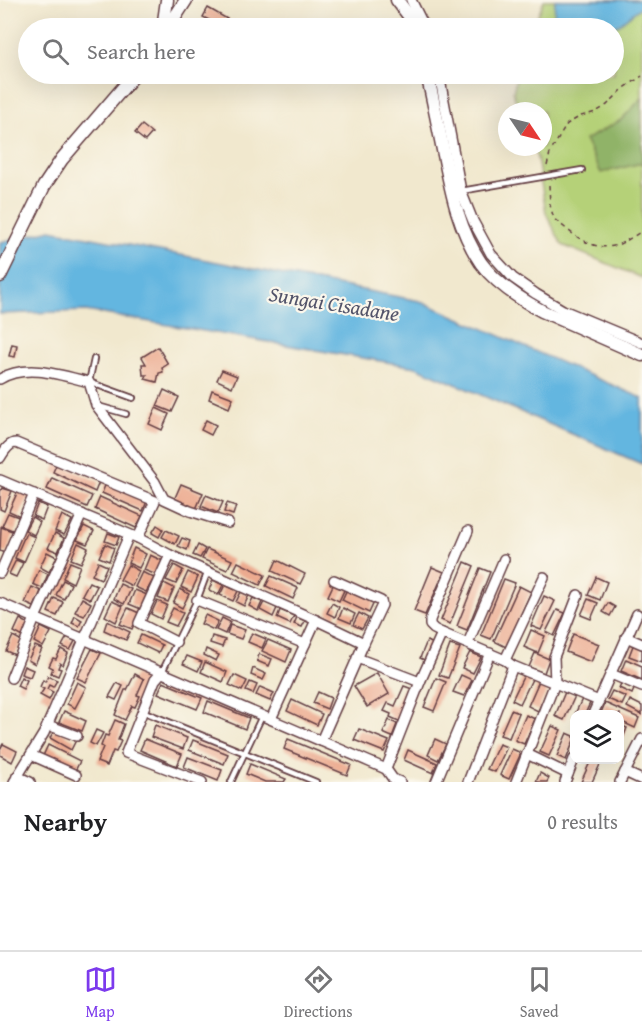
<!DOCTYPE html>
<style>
:root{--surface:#fff;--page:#f2f2f2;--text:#202124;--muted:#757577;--line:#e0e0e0;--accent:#7c3aed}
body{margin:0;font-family:"Gentium Book Plus",serif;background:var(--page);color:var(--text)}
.controls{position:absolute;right:18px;bottom:18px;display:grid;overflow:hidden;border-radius:12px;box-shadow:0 6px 24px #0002}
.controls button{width:54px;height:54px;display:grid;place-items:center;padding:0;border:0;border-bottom:2px solid var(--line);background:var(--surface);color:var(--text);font:30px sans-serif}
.compass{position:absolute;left:498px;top:102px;width:54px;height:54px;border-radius:50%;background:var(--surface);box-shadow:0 6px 24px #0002;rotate:125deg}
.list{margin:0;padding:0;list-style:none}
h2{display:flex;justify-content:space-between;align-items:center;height:78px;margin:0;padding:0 24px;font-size:26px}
h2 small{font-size:20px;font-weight:400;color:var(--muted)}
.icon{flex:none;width:33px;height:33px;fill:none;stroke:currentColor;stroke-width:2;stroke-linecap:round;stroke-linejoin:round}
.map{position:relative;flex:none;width:642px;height:782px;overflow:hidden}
.search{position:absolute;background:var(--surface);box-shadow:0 6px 24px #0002;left:18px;right:18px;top:18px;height:66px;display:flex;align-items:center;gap:15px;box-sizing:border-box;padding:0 21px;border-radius:33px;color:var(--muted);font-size:22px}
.sheet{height:168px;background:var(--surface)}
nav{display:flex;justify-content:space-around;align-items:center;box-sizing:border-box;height:84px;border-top:2px solid var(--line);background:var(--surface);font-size:16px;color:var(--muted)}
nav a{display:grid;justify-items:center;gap:3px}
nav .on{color:var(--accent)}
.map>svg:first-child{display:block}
.green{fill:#b5d178;stroke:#807852;stroke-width:1.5}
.forest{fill:#90b368;stroke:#6d694a;stroke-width:1.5}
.water{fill:#64b6e0;stroke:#576a86;stroke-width:1.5}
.building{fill:#ecaa8f}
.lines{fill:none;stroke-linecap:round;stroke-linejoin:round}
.lane-casing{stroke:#633d43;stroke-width:8}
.street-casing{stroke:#633d43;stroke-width:12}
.secondary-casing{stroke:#633d43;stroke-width:15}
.path{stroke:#633d43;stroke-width:1.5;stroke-dasharray:4.5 4.5;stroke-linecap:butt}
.lane{stroke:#fff;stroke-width:4.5}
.street{stroke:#fff;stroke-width:9}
.secondary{stroke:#fff;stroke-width:12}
.labels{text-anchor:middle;stroke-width:4.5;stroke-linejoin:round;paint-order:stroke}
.water-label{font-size:21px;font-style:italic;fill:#53546a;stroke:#fbf7ec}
</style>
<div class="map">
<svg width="642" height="782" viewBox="0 0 642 782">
<rect width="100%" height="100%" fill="#fbf7ec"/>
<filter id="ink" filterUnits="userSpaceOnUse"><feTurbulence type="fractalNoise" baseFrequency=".0167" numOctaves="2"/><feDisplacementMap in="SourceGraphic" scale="12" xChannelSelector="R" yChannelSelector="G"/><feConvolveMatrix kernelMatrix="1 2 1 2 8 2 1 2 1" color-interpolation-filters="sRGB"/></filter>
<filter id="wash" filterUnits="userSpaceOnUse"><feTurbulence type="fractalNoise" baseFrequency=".008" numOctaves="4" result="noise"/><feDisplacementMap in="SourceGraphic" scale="24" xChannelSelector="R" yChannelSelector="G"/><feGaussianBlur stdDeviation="1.35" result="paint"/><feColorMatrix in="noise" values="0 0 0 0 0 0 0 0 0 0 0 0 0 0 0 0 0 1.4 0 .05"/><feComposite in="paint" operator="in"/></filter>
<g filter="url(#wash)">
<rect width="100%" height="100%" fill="#f1e8ce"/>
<polygon class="green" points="544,0 642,0 642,278 562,245 546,213 537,158 533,147 543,147 543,111 520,111 513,93 517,74 614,74 614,28 533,28"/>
<polygon class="forest" points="642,98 642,163 601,173 585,140 621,120"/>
<g class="water">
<polygon points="555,0 642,0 642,6 618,25 611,28 557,28 554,20"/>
<polygon points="51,230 420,301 642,398 642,464 416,367 86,311 0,314 0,242"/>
</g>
<g id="blocks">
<g class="building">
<polygon points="208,8 229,20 225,28 203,17"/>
<polygon points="233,21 244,28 228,28"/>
<polygon points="142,125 152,133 145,141 135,133"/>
<polygon points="12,344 17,345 15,357 9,356"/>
<polygon points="158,347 168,364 162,368 163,372 159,373 157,382 145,379 147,375 143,375 142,364 146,364 142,357"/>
<polygon points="222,370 237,376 232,387 217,380"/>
<polygon points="164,390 179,397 172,412 157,406"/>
<polygon points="212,390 233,398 229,408 209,399"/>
<polygon points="156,408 169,414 162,430 149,424"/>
<polygon points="206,420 216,425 211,435 201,430"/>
<polygon points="57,463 99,482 95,492 53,472"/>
<polygon points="52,478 92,496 87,507 47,489"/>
<polygon points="106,483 147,501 143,511 102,493"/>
<polygon points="181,484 203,493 196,509 174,500"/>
<polygon points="2,488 12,491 4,511 0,509 0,492"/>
<polygon points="18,491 29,496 20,516 9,511"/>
<polygon points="206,495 223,502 218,513 201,506"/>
<polygon points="100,497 142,516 136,528 95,509"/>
<polygon points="38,503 47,507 42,520 33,516"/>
<polygon points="227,503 236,506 233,515 224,512"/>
<polygon points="8,513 21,518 15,531 2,526"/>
<polygon points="62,515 72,520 64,535 55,531"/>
<polygon points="32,517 40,522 34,535 25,530"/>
<polygon points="157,525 163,529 159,537 152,533"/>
<polygon points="84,526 94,531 87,544 77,540"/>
<polygon points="1,527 15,532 6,554 0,551"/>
<polygon points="166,530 179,536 175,544 162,537"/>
<polygon points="26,533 35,537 24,562 15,558"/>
<polygon points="55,533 64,538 58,552 48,548"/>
<polygon points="108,533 119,537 116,545 105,541"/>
<polygon points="182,538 190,541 187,550 178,546"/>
<polygon points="78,543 88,548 81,563 71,559"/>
<polygon points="105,544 114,548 109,561 99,557"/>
<polygon points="198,545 205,549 200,558 193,555"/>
<polygon points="134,548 146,554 139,568 128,563"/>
<polygon points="207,549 232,560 227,570 202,559"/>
<polygon points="47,552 57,557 49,572 40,567"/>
<polygon points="150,555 163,561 157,575 144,570"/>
<polygon points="16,560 23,563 16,577 9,574"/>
<polygon points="277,560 305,574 300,584 272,571"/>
<polygon points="70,562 80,566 73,583 63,578"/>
<polygon points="98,562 107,566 101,579 92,575"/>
<polygon points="238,562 265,575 260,585 233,572"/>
<polygon points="465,562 474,566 450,624 441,620"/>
<polygon points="128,565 139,571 132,586 120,580"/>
<polygon points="174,565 183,570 176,584 166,580"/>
<polygon points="432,567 444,572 425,615 414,611"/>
<polygon points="480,568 490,572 467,630 457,626"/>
<polygon points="39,570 48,574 42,588 33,584"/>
<polygon points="142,572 154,578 146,592 135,587"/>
<polygon points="188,572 198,577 191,592 181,587"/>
<polygon points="271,576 298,588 293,599 266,586"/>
<polygon points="596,577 607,582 600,600 588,595"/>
<polygon points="504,579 515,583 491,639 481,635"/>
<polygon points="63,580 71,584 64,599 56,595"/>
<polygon points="213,580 223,585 218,595 209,590"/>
<polygon points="89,582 97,586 90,599 82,595"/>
<polygon points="164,583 174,588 168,602 158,598"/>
<polygon points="334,583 345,588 339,601 328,596"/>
<polygon points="120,584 131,589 124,604 114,599"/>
<polygon points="225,585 238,591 233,601 220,595"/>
<polygon points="519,586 531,592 506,647 494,641"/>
<polygon points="32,587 41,591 34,607 25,603"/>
<polygon points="348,587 375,600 369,613 342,600"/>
<polygon points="180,589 189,594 182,608 173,603"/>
<polygon points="135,590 147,595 141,609 129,604"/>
<polygon points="241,592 249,595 244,606 236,602"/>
<polygon points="544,596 555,601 541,630 531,626"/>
<polygon points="54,598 63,602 57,616 48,612"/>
<polygon points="82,598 91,603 84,616 75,612"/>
<polygon points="253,598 262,602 258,611 249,606"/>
<polygon points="588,599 598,603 591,619 581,615"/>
<polygon points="112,601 123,606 116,622 105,616"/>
<polygon points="157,601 167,605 161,619 151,614"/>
<polygon points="264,602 277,608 273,617 260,610"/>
<polygon points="332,603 339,607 335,617 327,613"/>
<polygon points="608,603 615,607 610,616 603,612"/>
<polygon points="128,608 139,613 132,629 120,624"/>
<polygon points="173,608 183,613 176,626 166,622"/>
<polygon points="343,608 355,614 351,623 339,618"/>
<polygon points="280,610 294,616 290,624 277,618"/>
<polygon points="557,610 565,613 554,636 546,632"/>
<polygon points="359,613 368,618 362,629 353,625"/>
<polygon points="205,615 218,621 214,630 201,624"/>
<polygon points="75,616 82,620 79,626 72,623"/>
<polygon points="297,617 305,621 302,627 294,624"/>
<polygon points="222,618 230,622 225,634 216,630"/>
<polygon points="20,619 29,624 23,637 14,632"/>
<polygon points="107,621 130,632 126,640 104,630"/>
<polygon points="230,625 245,630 241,639 227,634"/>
<polygon points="41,627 51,632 43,647 34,642"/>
<polygon points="531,630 545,636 538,653 524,647"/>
<polygon points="252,633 266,639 262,648 248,642"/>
<polygon points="573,634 599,644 591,662 566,652"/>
<polygon points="141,635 162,645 158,653 137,643"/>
<polygon points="13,636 22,641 15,655 6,651"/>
<polygon points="212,636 225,640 222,647 210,643"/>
<polygon points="67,637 75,641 70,650 62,646"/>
<polygon points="268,640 291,650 286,662 262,651"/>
<polygon points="427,641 434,644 427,661 420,658"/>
<polygon points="634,643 642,646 642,661 629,656"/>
<polygon points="450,645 460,648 448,678 439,675"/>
<polygon points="35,646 42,649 35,664 28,660"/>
<polygon points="61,649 68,653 63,665 60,663 58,668 61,669 58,676 51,673 53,668 49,666 53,658 56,659"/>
<polygon points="92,649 101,653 86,682 77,678"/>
<polygon points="206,649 219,655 216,661 204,655"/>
<polygon points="470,652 481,657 473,673 462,668"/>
<polygon points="535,653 549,659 544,673 529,667"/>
<polygon points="259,654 272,659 269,666 257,661"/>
<polygon points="187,656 202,662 198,671 183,664"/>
<polygon points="626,659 642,666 642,680 621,671"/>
<polygon points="205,662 227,672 223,682 201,672"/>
<polygon points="24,666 33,670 30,677 21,674"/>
<polygon points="253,668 266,674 263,680 251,675"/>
<polygon points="377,673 389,694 367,707 354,686"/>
<polygon points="135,674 144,679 137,695 140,696 135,707 132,706 125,720 115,715 125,690 127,690"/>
<polygon points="234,675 247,681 242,691 229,685"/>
<polygon points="461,675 472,680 464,696 453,692"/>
<polygon points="524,675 532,679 520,704 512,700"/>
<polygon points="48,676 57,680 53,687 49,685 47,689 53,692 49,700 40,695 44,689 40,687 43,680 45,682"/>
<polygon points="21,677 27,680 23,689 17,686"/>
<polygon points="436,678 446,682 434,711 424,707"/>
<polygon points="539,681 549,686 538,711 528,706"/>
<polygon points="622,681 635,687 632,694 619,688"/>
<polygon points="77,682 86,687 75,708 67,704"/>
<polygon points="163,682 202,698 197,709 158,693"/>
<polygon points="250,682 257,685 253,694 246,691"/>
<polygon points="117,683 123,686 116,700 109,697"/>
<polygon points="404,686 415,690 401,722 390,717 391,714 384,711 388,703 395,706"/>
<polygon points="260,687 274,693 270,701 256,695"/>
<polygon points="612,691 626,697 622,705 608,699"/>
<polygon points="318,692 331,698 327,709 313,703"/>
<polygon points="565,692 575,696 564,720 555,716"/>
<polygon points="582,699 590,703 585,714 575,714"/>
<polygon points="292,700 322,714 317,725 287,711"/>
<polygon points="630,700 642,706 642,715 627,707"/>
<polygon points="208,701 249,718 245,729 204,712"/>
<polygon points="605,703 639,718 635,728 620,721 620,714 604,714 601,713"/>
<polygon points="511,710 519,713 509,738 500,735"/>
<polygon points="64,711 86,721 82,731 59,722"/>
<polygon points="526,715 535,719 524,744 515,740"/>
<polygon points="115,720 124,724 118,740 121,741 116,752 113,751 107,766 97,762 103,747 101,746 105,735 108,736"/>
<polygon points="389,720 397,724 392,737 383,733"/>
<polygon points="155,725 187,738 183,749 151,737"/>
<polygon points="620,725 627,728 620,746"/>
<polygon points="552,726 561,730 549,756 540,752"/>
<polygon points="55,729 76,740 71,750 50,738"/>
<polygon points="359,729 389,741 384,752 354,740"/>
<polygon points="96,730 103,733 96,746 90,743"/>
<polygon points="567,733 574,736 574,740 566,760 557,756"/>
<polygon points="145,739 182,754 177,766 140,750"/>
<polygon points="288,739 351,765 347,775 284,749"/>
<polygon points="435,739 446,744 438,760 428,755"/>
<polygon points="193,740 228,754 224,764 189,750"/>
<polygon points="3,744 17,751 12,762 0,755 0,749"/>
<polygon points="499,744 507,747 495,772 487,769"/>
<polygon points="48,745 80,761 75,771 43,756"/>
<polygon points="512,749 521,753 509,779 500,775"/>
<polygon points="408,750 437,763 433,773 404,760"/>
<polygon points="188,757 222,770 218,781 184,767"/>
<polygon points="591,760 602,760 592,782 581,782"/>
<polygon points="250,764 286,779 284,782 265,782 246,774"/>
<polygon points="540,773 549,778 547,782 536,782"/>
</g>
</g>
</g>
<g filter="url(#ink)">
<use href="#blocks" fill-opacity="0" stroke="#633d43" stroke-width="1.5"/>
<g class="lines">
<defs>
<g id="lane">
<polyline points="461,191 582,170"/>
<polyline points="94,359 89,382 133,398"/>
<polyline points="98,406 126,414"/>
<polyline points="162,672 197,600 208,571"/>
<polyline points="142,711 316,782"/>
<polyline points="231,782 262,716"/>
</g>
<g id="street">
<polyline points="411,0 425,28"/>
<polyline points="439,74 461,191 473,221 491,254 513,278 536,294 563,310 642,343"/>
<path d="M0,379C26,363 61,375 89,382L96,405L155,482L164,499L190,511L228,523"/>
<path d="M0,458C4,452 8,443 16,443L155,501L138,538"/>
<polyline points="0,480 138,538 170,555 316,620 364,643 321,741"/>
<polyline points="468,531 430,620 430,625 434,629 442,633 505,660 513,666 599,701"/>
<polyline points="170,555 139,623 176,642"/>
<polyline points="0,573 34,494"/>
<polyline points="334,580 381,601 382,605 364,643"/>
<polyline points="197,600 305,644"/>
<polyline points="0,603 386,769 393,779 400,782"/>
<polyline points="626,637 642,644"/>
<polyline points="468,643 504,559"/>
<polyline points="357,658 420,682"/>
<polyline points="505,660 544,577"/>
<polyline points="162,672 155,680 126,753 202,782"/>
<polyline points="611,674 642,687"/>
<polyline points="11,678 35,618 82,514"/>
<polyline points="593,714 637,614"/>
<polyline points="271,719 316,620"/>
<polyline points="48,725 77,736"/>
<polyline points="527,754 568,774"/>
<polyline points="31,755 76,775"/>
<polyline points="386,769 420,682 442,633"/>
<polyline points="625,772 642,780"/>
<polyline points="17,776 30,782"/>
<polyline points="14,782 44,733 129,535"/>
<polyline points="436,782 490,653"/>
<polyline points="468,782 513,666"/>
<polyline points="516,782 555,683 554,657 578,595"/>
<polyline points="565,782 574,759"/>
<polyline points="620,782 642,739"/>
</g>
<g id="secondary">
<polyline points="397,0 412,20 415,28"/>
<polyline points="163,28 167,0"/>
<polyline points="168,28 186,0"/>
<path d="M427,74C433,99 438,125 443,150C451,190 458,229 481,263C496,284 520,299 542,311L642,355"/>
<polyline points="0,276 44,186 62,159 135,74"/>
</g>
</defs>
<use href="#lane" class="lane-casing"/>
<use href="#street" class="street-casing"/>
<use href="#secondary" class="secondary-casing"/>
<g class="path">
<polyline points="547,166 550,153 567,124 581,116 596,112 607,105 623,89 642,76"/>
<path d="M549,185L550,205L554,219C572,233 592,253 617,245C625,242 634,236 642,231"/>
</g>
<use href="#lane" class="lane"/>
<use href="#street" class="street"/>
<use href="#secondary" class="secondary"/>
</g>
</g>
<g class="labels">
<g class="water-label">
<text transform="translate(334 304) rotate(9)" y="7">Sungai Cisadane</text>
</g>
</g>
</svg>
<div class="controls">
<button><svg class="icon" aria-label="layers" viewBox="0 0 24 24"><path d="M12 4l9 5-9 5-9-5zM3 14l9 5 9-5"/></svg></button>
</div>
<svg class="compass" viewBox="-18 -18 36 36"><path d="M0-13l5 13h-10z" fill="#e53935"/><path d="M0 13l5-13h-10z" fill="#757577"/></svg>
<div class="search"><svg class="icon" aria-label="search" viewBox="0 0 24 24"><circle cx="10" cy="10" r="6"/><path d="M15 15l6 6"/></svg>Search here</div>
</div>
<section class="sheet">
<h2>Nearby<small>0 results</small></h2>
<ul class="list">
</ul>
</section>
<nav>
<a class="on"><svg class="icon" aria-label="map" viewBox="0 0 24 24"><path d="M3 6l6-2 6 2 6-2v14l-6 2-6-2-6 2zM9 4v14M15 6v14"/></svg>Map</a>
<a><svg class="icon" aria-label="directions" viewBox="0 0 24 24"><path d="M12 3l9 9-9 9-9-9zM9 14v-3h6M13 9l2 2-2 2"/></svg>Directions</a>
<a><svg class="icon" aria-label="saved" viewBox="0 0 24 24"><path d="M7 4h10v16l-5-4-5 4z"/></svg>Saved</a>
</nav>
